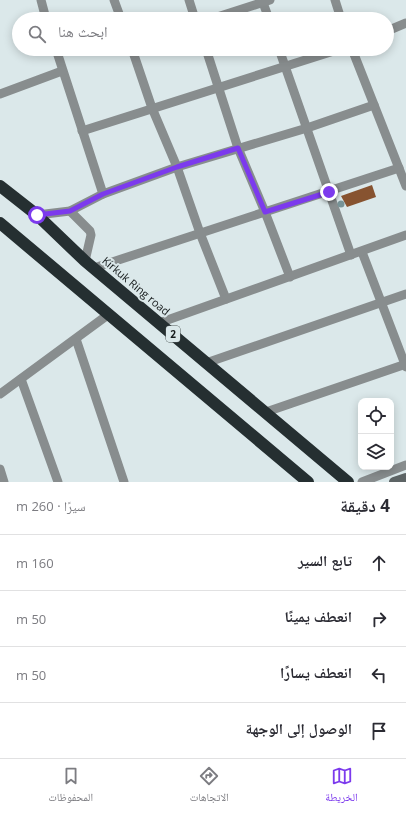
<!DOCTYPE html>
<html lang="ar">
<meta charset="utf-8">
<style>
:root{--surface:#fff;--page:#f7f7f7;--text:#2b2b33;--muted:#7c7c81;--line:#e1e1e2;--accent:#7c3aed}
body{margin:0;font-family:"Open Sans","Noto Naskh Arabic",sans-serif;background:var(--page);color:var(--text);direction:rtl}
.controls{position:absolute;right:12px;bottom:12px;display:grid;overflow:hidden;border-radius:8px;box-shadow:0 2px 10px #0003}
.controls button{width:36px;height:36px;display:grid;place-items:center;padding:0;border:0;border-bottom:1px solid var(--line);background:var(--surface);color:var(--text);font:20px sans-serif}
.stop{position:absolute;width:12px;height:12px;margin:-9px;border:3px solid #7c3aed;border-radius:50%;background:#fff}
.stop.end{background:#7c3aed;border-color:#fff;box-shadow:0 1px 4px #0008}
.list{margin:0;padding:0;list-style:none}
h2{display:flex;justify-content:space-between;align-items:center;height:52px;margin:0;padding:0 16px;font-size:17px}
h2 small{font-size:13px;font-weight:400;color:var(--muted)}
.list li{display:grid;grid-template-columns:26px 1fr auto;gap:12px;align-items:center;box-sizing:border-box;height:56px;padding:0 16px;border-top:1px solid var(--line)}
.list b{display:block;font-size:15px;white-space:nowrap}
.list em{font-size:13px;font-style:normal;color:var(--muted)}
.icon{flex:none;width:22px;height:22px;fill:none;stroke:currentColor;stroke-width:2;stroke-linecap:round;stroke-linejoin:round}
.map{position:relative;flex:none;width:406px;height:482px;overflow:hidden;direction:ltr}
.search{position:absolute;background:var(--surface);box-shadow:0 2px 10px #0003;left:12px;right:12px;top:12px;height:44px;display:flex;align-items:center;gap:10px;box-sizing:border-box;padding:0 14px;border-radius:22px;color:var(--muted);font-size:15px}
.sheet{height:276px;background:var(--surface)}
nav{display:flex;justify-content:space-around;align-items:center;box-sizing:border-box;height:56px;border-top:1px solid var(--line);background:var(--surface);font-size:11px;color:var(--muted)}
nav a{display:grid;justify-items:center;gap:2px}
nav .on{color:var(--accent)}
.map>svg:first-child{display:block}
.building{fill:#875330}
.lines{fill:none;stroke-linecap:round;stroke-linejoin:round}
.street{stroke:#888d8e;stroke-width:9}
.secondary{stroke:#5d6465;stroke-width:10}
.highway{stroke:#252f31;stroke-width:12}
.tree{fill:#779397}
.route{stroke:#7c3aed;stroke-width:5}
.labels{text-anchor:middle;stroke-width:4;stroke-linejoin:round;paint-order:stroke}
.shield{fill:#dbe8ea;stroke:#505859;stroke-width:1}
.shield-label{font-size:10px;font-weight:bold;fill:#151a1b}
.street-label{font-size:11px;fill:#151a1b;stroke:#dbe8ea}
</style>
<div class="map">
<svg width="406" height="482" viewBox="0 0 406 482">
<rect width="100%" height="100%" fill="#dbe8ea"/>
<polygon class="building" points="372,185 376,197 347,207 341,196"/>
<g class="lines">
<g class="street">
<polyline points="41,0 46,19"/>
<polyline points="114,0 121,19"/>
<polyline points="189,0 195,19"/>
<polyline points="262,0 269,19"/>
<polyline points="335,0 341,19"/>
<polyline points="211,19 270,0"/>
<polyline points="387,31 406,23"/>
<polyline points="56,49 103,194"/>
<polyline points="132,49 152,108 177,167 200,233 226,299"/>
<polyline points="206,49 238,148 265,212 290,277"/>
<polyline points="279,49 351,255"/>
<polyline points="352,49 406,186"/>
<polyline points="0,94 62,71"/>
<polyline points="82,131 340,49"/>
<polyline points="70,211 90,231 91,235 85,261"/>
<polyline points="37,215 70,211 103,194 177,167 307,128 374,105"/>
<polyline points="362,252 406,367"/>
<polyline points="94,268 399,168"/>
<polyline points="159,323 406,235"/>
<polyline points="76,339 124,482"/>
<polyline points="206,363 406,294"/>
<polyline points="21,379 58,482"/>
<polyline points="0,394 109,314"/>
<polyline points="266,412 406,364"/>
<polyline points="0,469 4,482"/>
<polyline points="362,482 406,465"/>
</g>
<polyline class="secondary" points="394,482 406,478"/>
<g class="highway">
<polyline points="0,186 37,215 85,261 348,482"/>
<polyline points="0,223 308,482"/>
</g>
</g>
<circle class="tree" cx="341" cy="204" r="3.5"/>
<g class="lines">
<polyline class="route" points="37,215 70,211 103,194 177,167 238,148 265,212 329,192"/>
</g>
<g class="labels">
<rect class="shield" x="166" y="326" width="14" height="16" rx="3"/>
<g class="shield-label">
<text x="173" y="338">2</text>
</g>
<g class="street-label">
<text transform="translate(136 286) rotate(40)" y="4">Kirkuk Ring road</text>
</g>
</g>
</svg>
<div class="controls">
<button><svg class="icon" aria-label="locate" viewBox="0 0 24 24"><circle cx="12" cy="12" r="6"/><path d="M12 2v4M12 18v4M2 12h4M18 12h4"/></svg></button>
<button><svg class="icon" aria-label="layers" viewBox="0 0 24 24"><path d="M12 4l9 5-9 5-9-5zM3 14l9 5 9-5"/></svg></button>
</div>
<div class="stop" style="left:37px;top:215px"></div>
<div class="stop end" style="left:329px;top:192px"></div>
<div class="search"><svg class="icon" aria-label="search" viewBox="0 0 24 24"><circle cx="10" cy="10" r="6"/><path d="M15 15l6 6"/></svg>ابحث هنا</div>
</div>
<section class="sheet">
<h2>4 دقيقة<small>سيرًا · 260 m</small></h2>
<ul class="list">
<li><svg class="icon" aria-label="ahead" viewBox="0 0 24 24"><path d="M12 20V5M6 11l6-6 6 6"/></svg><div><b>تابع السير</b></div><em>160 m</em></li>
<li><svg class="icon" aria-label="right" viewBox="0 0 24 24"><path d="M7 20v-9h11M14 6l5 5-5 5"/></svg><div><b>انعطف يمينًا</b></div><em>50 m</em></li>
<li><svg class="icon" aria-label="left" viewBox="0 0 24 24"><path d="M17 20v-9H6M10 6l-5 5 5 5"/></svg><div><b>انعطف يسارًا</b></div><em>50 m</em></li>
<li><svg class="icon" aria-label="arrive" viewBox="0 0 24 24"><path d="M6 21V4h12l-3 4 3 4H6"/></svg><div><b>الوصول إلى الوجهة</b></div></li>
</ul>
</section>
<nav>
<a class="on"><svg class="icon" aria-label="map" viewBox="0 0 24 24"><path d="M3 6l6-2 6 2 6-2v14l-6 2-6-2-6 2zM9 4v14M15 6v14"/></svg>الخريطة</a>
<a><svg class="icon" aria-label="directions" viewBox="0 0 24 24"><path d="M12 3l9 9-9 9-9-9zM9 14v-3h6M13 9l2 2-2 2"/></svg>الاتجاهات</a>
<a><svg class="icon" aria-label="saved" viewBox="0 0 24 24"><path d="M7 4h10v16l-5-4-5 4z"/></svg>المحفوظات</a>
</nav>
